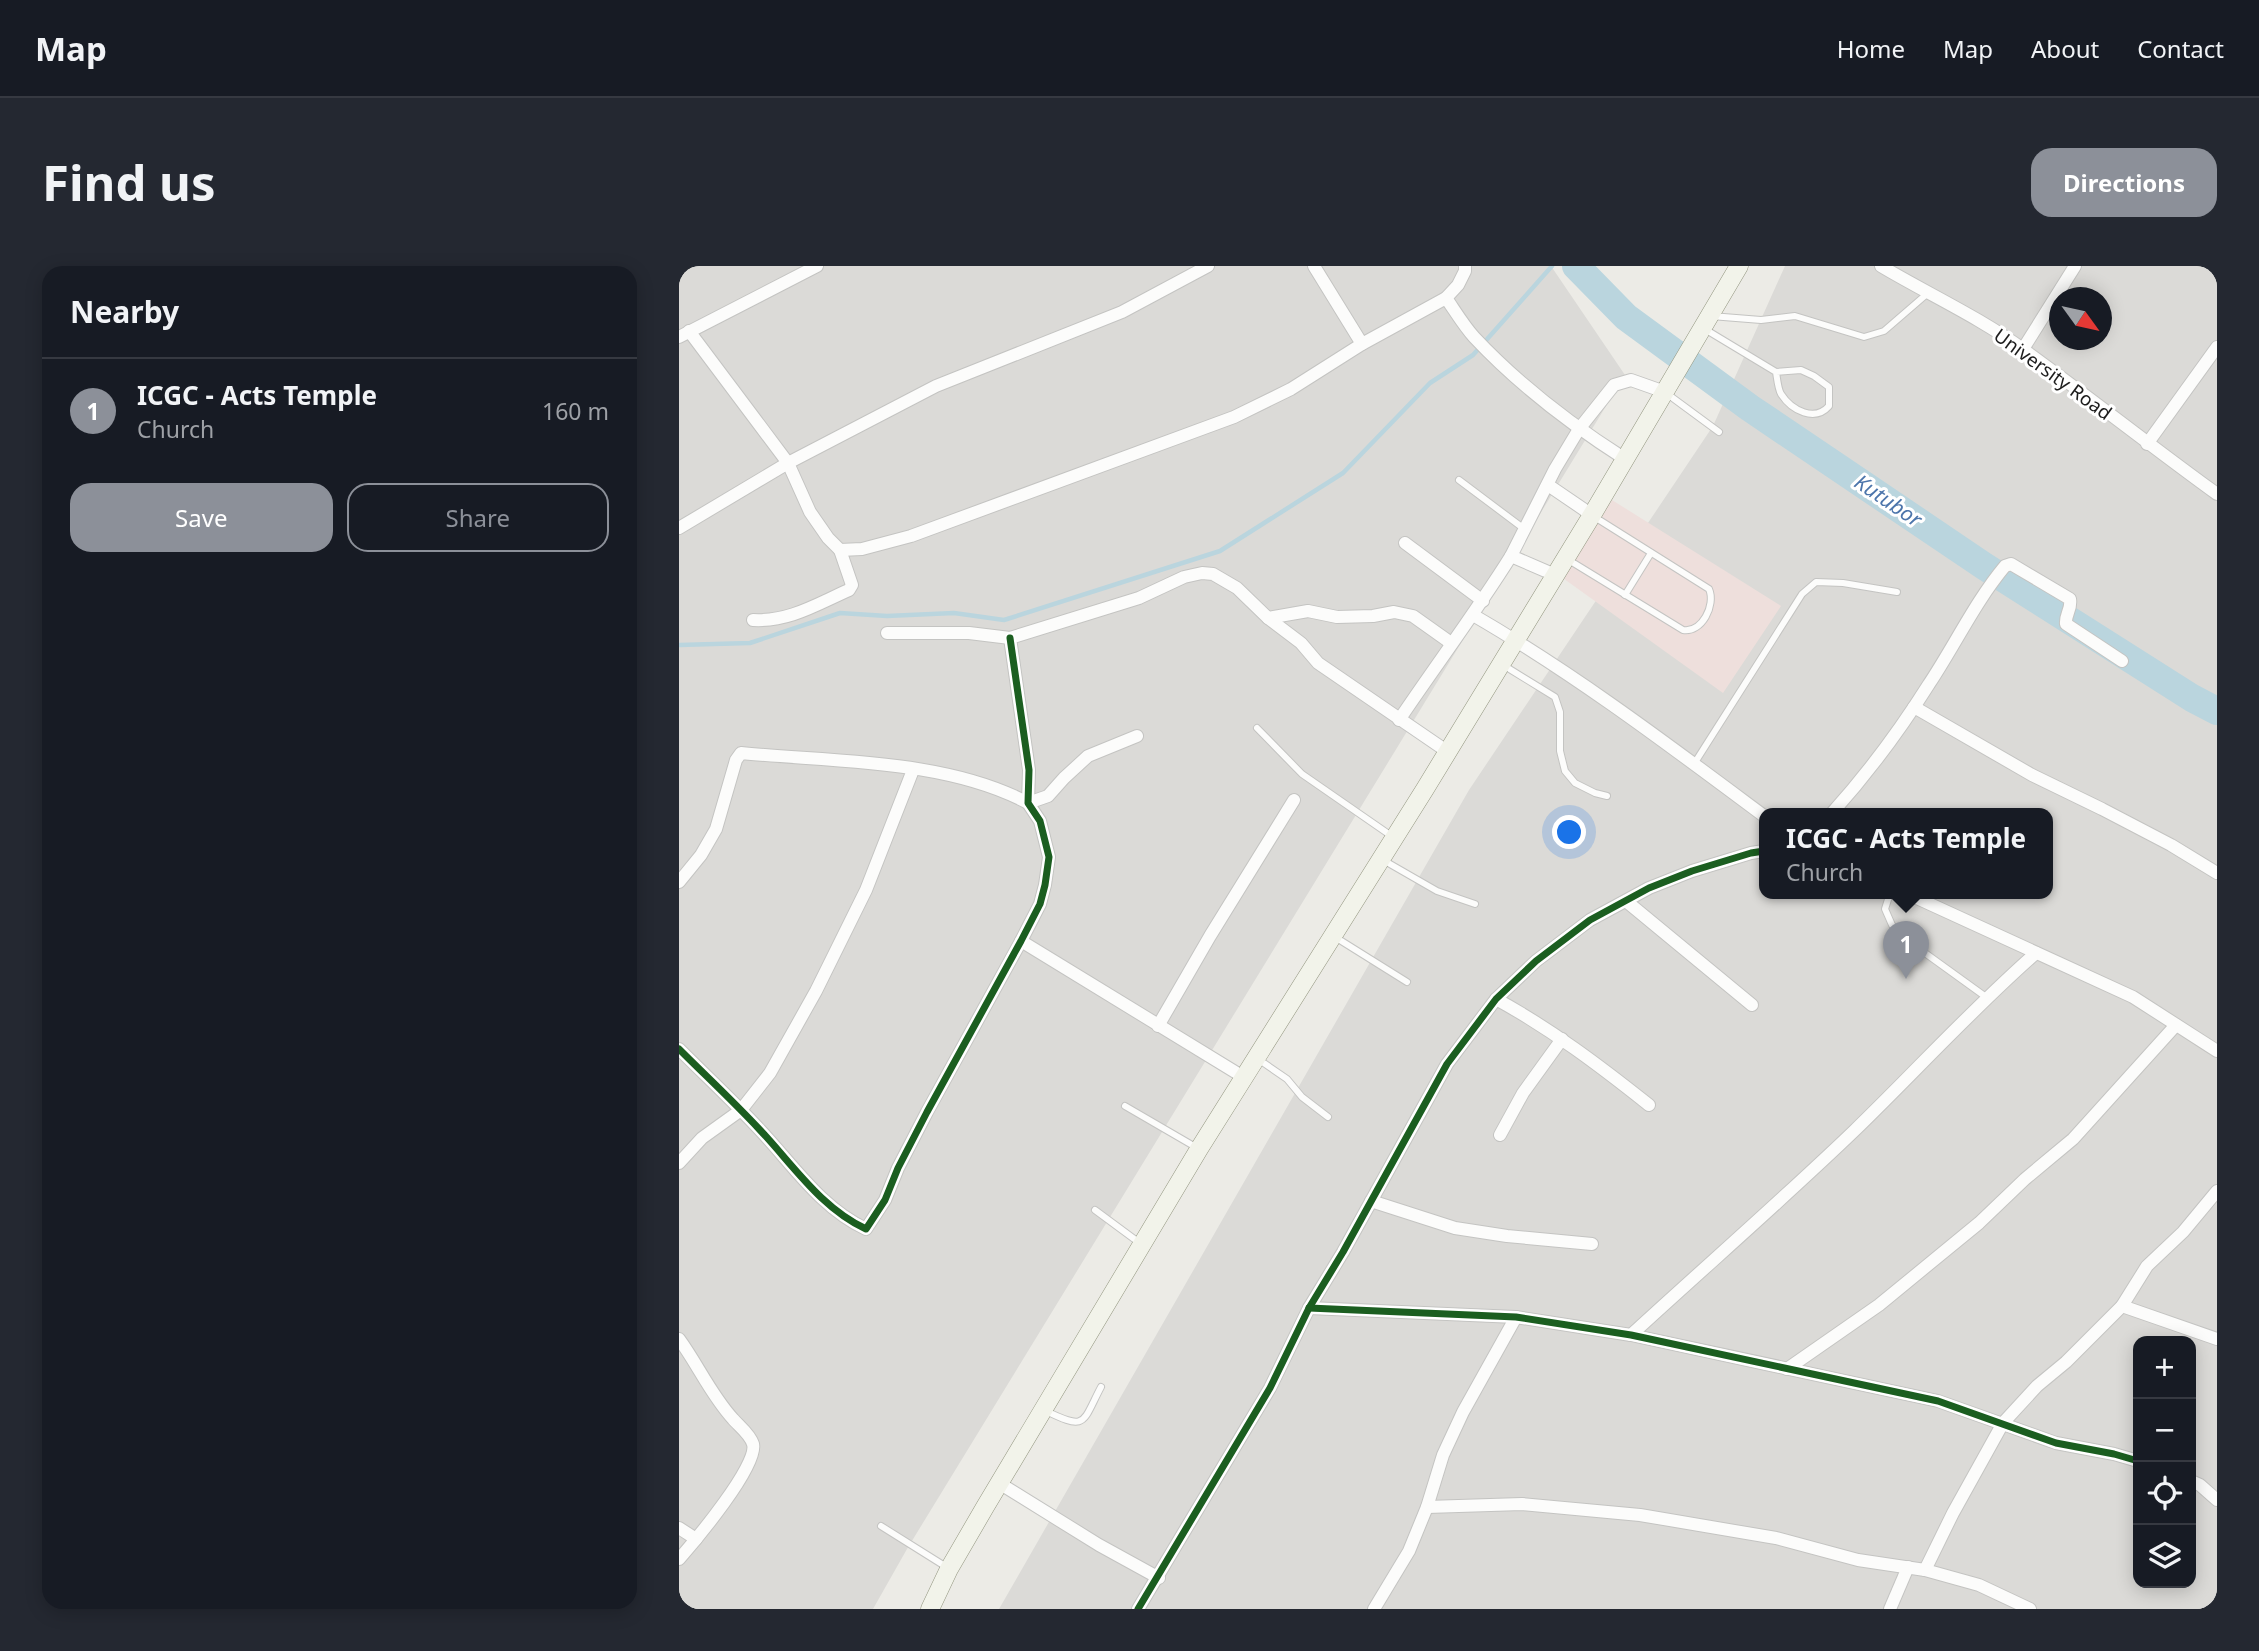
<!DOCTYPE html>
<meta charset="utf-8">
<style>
:root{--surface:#171b24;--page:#242831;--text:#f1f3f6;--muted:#9ea1a6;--line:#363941;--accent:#8c9099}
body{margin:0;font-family:"Noto Sans",sans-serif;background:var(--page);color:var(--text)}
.controls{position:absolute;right:21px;bottom:21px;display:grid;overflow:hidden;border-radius:14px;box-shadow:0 4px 18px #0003}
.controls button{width:63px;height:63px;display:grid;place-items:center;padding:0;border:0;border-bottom:2px solid var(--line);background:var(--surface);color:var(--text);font:35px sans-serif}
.compass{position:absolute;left:1370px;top:21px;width:63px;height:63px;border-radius:50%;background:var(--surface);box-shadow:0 4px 18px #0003;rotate:123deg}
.you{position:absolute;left:891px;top:567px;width:24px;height:24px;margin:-18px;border:5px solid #fff;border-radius:50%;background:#1a73e8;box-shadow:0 0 0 10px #1a73e833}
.badge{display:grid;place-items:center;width:46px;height:46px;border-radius:50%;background:var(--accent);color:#fff;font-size:23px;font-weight:700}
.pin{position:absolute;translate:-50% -58px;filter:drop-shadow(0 2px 4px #0008)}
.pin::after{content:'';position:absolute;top:37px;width:24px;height:21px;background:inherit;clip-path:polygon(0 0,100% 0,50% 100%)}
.popup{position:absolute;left:1080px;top:542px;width:294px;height:91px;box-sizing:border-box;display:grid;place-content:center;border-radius:14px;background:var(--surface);filter:drop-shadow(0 2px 5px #0005);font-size:23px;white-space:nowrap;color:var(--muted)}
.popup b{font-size:26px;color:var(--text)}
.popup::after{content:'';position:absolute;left:50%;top:100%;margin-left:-14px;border:14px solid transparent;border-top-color:var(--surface)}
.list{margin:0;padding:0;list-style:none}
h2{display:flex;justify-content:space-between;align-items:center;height:91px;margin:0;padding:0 28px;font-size:30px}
h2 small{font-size:23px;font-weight:400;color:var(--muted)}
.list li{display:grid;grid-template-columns:46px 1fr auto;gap:21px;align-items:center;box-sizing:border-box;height:105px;padding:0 28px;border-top:2px solid var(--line)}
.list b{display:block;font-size:26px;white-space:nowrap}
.list p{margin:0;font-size:23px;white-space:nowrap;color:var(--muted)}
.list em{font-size:23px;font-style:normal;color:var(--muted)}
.actions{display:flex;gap:14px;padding:21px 28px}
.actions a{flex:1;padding:16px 0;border:2px solid var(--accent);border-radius:21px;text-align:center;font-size:24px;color:var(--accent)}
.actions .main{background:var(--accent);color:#fff}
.icon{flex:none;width:38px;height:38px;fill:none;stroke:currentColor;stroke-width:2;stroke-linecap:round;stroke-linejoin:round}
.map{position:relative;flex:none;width:1538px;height:1343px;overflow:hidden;border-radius:21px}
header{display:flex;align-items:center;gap:42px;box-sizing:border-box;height:98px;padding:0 35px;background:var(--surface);border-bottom:2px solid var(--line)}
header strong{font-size:33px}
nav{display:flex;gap:38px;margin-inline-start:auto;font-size:24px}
.intro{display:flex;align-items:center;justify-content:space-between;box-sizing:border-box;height:168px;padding:0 42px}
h1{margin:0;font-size:49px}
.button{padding:18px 32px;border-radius:21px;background:var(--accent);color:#fff;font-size:24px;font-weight:700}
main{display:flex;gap:42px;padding:0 42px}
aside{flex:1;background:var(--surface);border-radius:21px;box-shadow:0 4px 18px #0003}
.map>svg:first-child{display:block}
.residential{fill:#dbdad7;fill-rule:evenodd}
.commercial{fill:#eedfdc}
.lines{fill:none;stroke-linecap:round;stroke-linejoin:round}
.stream{stroke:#bad5de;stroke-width:4.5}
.river{stroke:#bad5de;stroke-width:28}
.service-casing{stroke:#c4c4c2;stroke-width:8}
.minor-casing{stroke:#c4c4c2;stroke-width:14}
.secondary-casing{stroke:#92957f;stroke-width:19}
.service{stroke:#fcfcfb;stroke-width:6}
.minor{stroke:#fcfcfb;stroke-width:12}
.secondary{stroke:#f2f3ea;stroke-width:18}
.cycleway-casing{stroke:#fff;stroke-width:11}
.cycleway{stroke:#1b5e20;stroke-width:7}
.labels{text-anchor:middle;stroke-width:6;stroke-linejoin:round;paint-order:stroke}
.street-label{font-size:19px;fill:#1d1d1d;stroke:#fff}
.water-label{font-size:21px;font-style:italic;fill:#4c75ab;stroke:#fff}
</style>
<header>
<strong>Map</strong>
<nav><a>Home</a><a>Map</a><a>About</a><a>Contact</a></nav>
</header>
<div class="intro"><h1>Find us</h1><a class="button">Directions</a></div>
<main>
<aside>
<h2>Nearby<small></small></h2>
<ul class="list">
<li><span class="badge">1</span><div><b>ICGC - Acts Temple</b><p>Church</p></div><em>160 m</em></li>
</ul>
<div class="actions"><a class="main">Save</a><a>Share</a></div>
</aside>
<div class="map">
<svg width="1538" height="1343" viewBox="0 0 1538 1343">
<rect width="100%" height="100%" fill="#ecebe6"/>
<g class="residential">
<polygon points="0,0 872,0 946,109 228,1283 194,1343 0,1343"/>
<path d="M1106,0H1538V1343H320L790,524L1034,160ZM1380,32H1422V74H1380ZM1085,547H1369V627H1085ZM1459,1075H1512V1317H1459Z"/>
</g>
<polygon class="commercial" points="933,234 1102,340 1044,427 881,310"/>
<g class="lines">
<polyline class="stream" points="0,379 71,377 161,347 208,350 275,347 325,354 541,285 664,207 751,117 794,89 873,0"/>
<polyline class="river" points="897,0 947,51 1071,142 1305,300 1513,432 1538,445"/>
<defs>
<g id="service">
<polyline points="1032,50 1082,54 1116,50 1185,71 1205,65 1249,27"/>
<path d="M1024,62L1097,106L1122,104L1135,110L1150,121V140C1136,156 1113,145 1102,128C1099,123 1098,112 1097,106"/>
<polyline points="987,127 1040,166"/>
<polyline points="780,214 844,262"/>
<path d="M888,293L1004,364C1023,367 1037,339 1030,323L914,250"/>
<polyline points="946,329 972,287"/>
<polyline points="824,399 876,431 881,446 881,485 886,505 896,517 916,527 928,530"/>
<polyline points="578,462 623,508 714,571"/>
<polyline points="1015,498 1123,328 1137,316 1164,317 1218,326"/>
<polyline points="704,594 758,625 796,638"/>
<polyline points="1211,627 1206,643 1213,659 1228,674 1307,731"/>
<polyline points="656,671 728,716"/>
<polyline points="579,793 608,813 623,831 649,851"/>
<polyline points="446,840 520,883"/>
<polyline points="416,944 462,978"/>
<path d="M367,1145C408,1165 403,1157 422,1121"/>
<polyline points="202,1260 269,1302"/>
</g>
<g id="minor">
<polyline points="635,0 683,78"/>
<path d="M1202,0C1249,28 1300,51 1345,84C1410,131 1473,181 1538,228"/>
<path d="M767,32C776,45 785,60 795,71C840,119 891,158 946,193"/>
<path d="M10,65L109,197L131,246L149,272L161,284L173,319L170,324C138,338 110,356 74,354"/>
<polyline points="0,71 138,0"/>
<polyline points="1344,83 1396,0"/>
<polyline points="1468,178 1538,81"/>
<polyline points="869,219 913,249"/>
<polyline points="0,262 109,197 257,120 443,46 529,0"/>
<polyline points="726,277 804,335"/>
<polyline points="161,284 183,283 232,270 555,151 612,123 683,78 767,32 779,19 786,5 786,0"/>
<polyline points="876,309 832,290 876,203 900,163 935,119 952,114 986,126"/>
<path d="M794,349C896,408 991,480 1085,550"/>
<polyline points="589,352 629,345 658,351 694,350 715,346 734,350 772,377"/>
<polyline points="208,367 290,367 331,372 460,332 505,311 523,307 534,308 558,322 589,352 622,377 639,397 769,486"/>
<polyline points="1235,441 1353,509 1423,543 1492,579 1538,607"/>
<path d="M720,454C757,399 797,346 832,290"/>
<path d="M1153,547C1189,507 1221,464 1250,418C1276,379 1296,336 1326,300L1332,298L1391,333C1393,343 1386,348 1387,358L1443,395"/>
<path d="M0,616L22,589L37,563L57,494L62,487C154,496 267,493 349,537L369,530L385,512L409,490L458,470"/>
<polyline points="1227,627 1454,731 1538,785"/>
<polyline points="947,635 1073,739"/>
<polyline points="342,675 566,812"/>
<path d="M817,733C872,763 921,800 970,839"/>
<polyline points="479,760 531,670 615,534"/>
<path d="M0,783C27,810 55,836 81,864C114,899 142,942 187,963L206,934L219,902L248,846L342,675L361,638L366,619L370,591L361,555L349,537L350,504L331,372"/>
<polyline points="821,869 844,827 883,773"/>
<polyline points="0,897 23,872 62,844 91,807 137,725 187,624 234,504"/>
<polyline points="692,935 776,962 828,970 913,978"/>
<polyline points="1443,1040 1538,1073"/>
<polyline points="630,1042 837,1051 952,1069 1259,1135 1377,1177 1435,1188 1459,1195"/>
<path d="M952,1069C1026,1001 1102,935 1175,865C1236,806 1293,743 1357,687"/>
<path d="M0,1073C19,1099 32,1129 54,1153C60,1160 71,1168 74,1178C80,1199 15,1276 0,1293"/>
<polyline points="1108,1103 1200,1039 1300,957 1346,913 1394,873 1497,759"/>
<polyline points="1512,1215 1521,1219 1538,1234"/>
<polyline points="320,1217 420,1279 480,1312"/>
<polyline points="748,1241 843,1238 961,1249 1097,1272 1179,1294 1246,1304 1300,1319 1351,1343"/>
<polyline points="0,1262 17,1273"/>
<polyline points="1246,1304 1274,1247 1324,1157 1358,1120 1387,1096 1443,1040 1468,1000 1504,966 1538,925"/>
<polyline points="459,1343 591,1122 630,1042 664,986 768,798 817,733 857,695 911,654 970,622 1013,605 1072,587 1085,585"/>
<polyline points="695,1343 730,1285 748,1241 764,1189 784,1146 837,1051"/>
<polyline points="1211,1343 1229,1301"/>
</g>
<polyline id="secondary" points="251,1343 270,1303 306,1241 520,883 746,523 913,249 1060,0"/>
</defs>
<use href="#service" class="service-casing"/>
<use href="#minor" class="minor-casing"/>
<use href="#secondary" class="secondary-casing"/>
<use href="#service" class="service"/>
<use href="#minor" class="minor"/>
<use href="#secondary" class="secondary"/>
<defs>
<g id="cycleway">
<path d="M0,783C27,810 55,836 81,864C114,899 142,942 187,963L206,934L219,902L248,846L342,675L361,638L366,619L370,591L361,555L349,537L350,504L331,372"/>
<polyline points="630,1042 837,1051 952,1069 1259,1135 1377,1177 1435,1188 1459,1195"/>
<polyline points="459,1343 591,1122 630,1042 664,986 768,798 817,733 857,695 911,654 970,622 1013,605 1072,587 1085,585"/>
</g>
</defs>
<use href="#cycleway" class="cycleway-casing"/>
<use href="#cycleway" class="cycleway"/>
</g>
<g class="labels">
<g class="street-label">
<text transform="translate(1374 108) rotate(36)" y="7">University Road</text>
</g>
<g class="water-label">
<text transform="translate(1209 235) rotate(34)" y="7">Kutubor</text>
</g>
</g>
</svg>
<div class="controls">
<button>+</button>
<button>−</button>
<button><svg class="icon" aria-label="locate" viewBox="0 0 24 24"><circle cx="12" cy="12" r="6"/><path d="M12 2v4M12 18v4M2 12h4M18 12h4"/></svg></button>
<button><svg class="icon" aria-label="layers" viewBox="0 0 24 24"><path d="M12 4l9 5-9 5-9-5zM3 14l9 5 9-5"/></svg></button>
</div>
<svg class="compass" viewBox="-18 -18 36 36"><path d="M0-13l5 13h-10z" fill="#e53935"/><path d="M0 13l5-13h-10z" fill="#9ea1a6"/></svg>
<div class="you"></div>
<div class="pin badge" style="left:1227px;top:713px">1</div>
<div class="popup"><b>ICGC - Acts Temple</b>Church</div>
</div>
</main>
